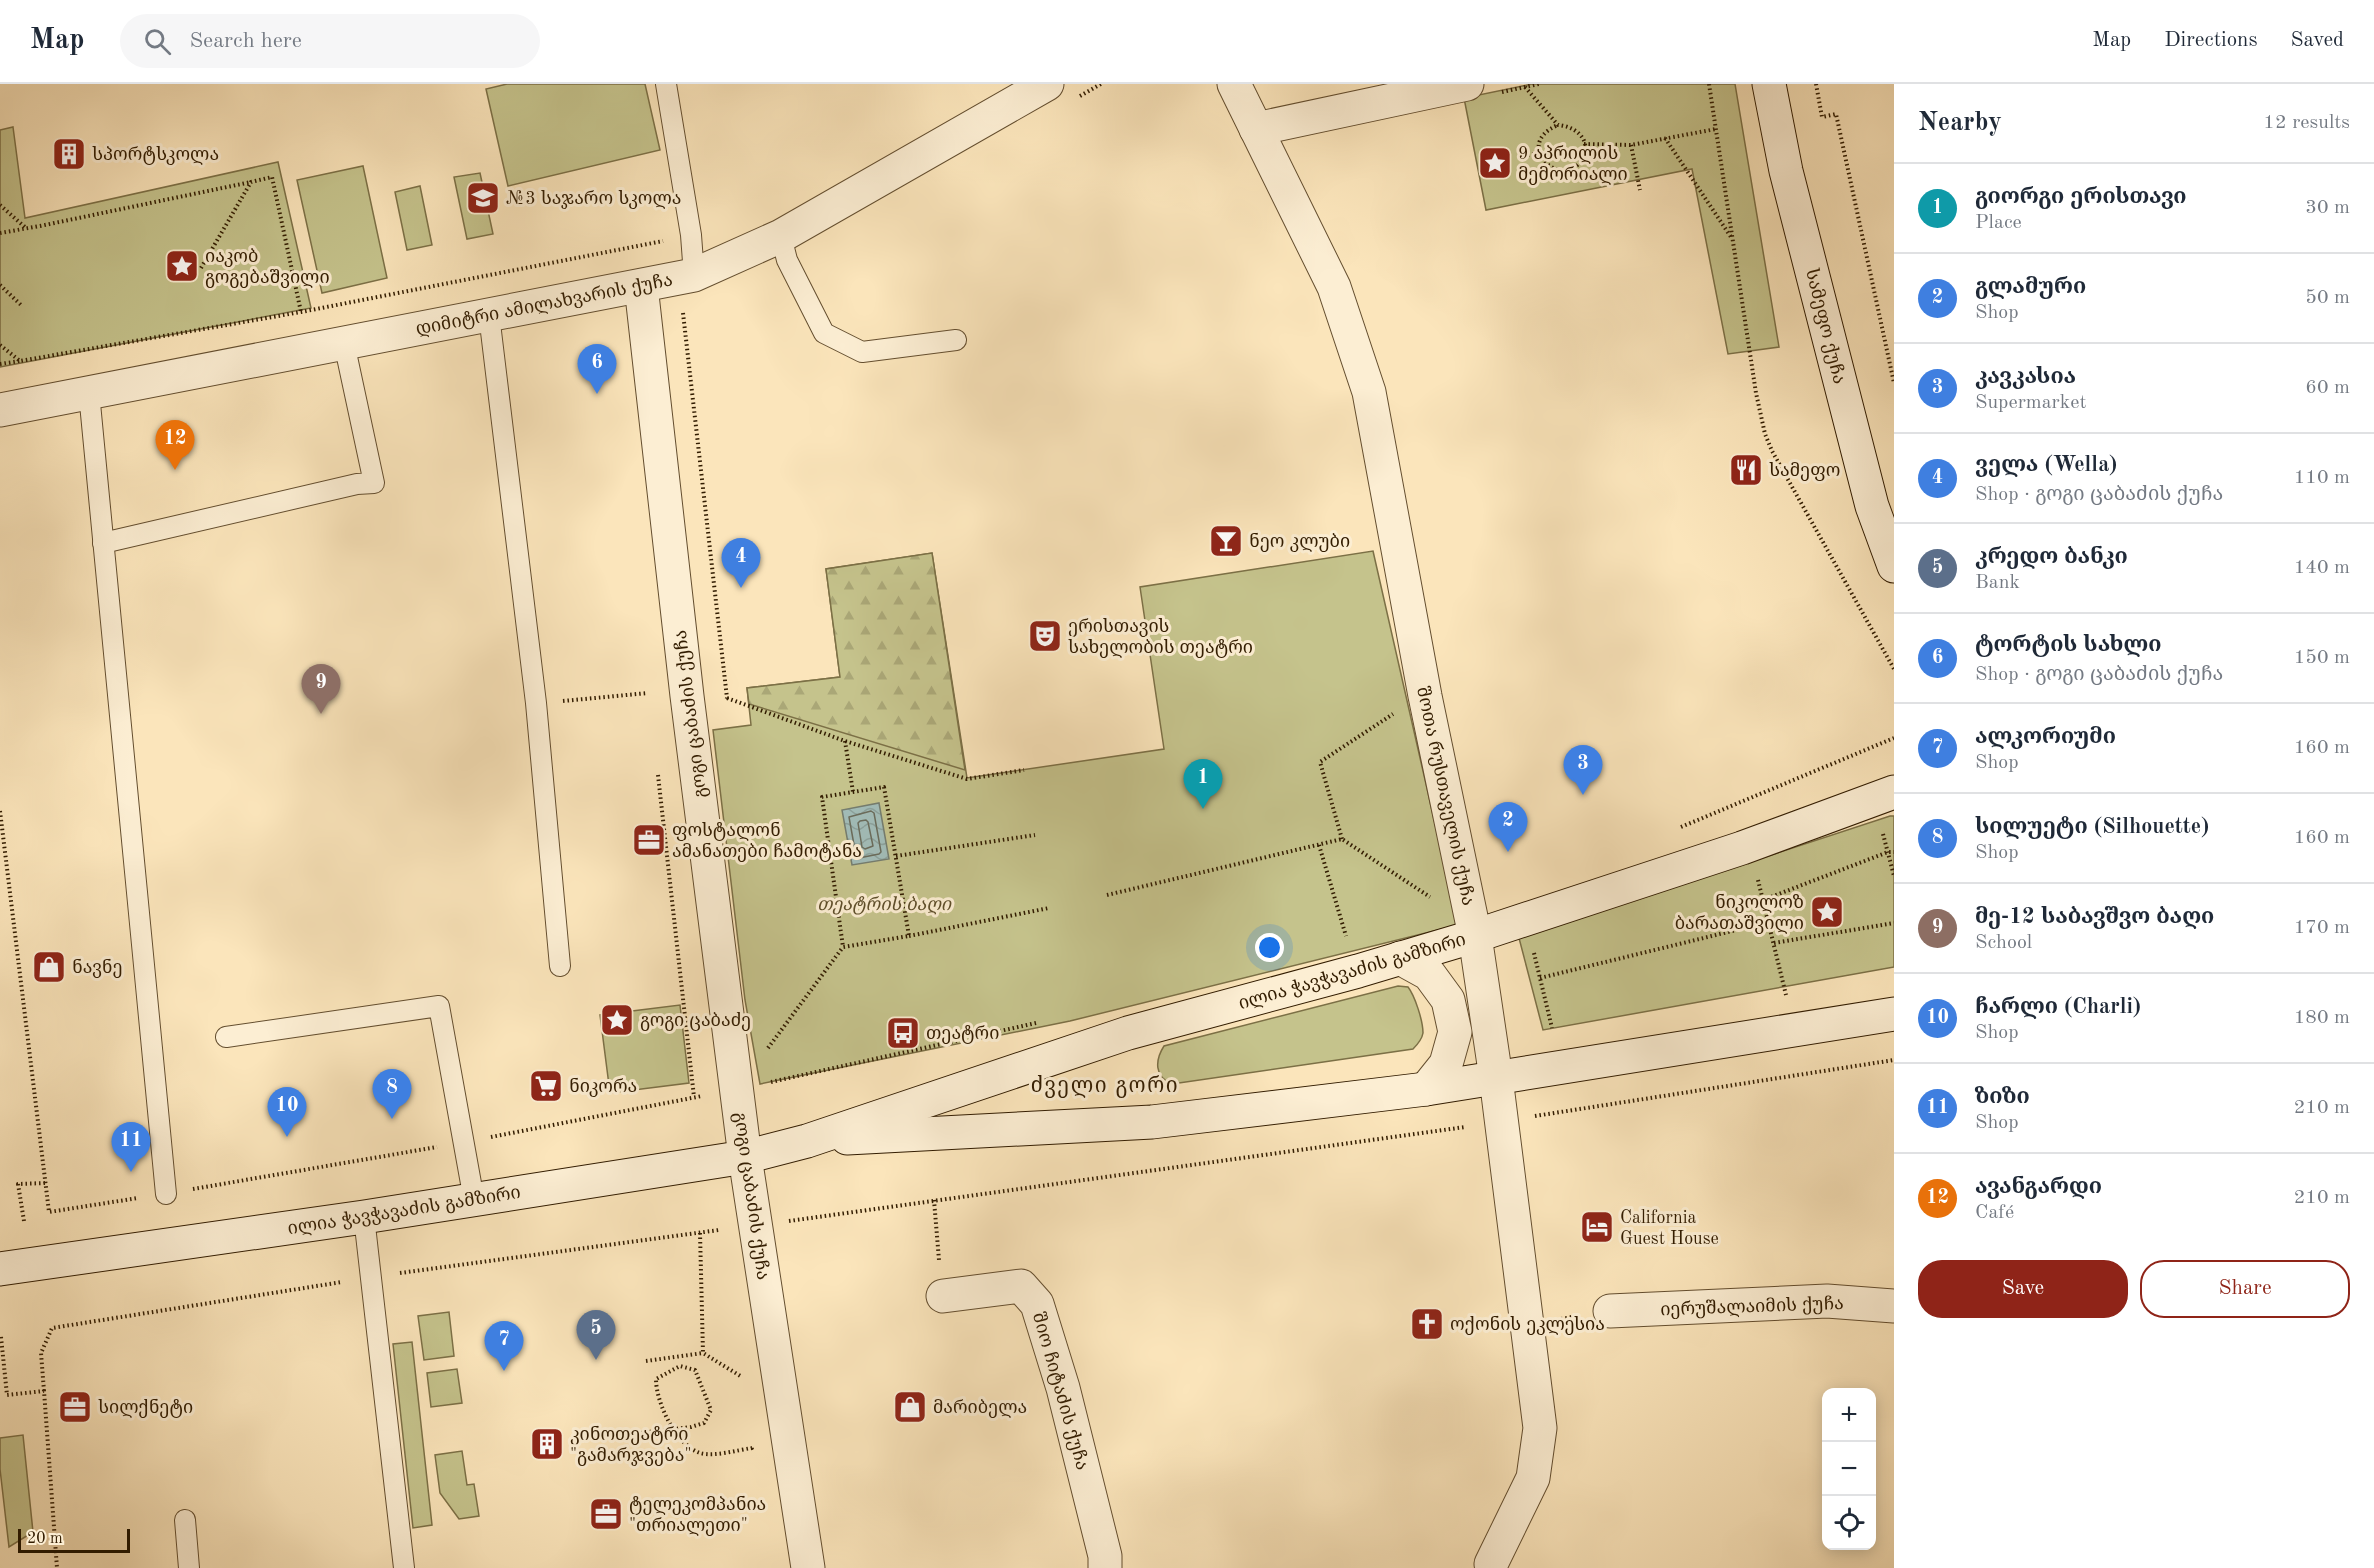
<!DOCTYPE html>
<meta charset="utf-8">
<style>
:root{--surface:#fff;--page:#f6f6f7;--text:#1f2937;--muted:#747a83;--line:#e0e1e3;--accent:#8f2418}
body{margin:0;font-family:"Old Standard TT","Noto Serif Georgian",serif;background:var(--page);color:var(--text)}
.controls{position:absolute;right:18px;bottom:18px;display:grid;overflow:hidden;border-radius:12px;box-shadow:0 3px 15px #0003}
.controls button{width:54px;height:54px;display:grid;place-items:center;padding:0;border:0;border-bottom:2px solid var(--line);background:var(--surface);color:var(--text);font:30px sans-serif}
.scale{position:absolute;left:18px;bottom:15px;width:112px;box-sizing:border-box;padding-left:6px;border:3px solid #321c00;border-top:0;font-size:16px;line-height:21px;white-space:nowrap;color:#321c00;-webkit-text-stroke:4px #fceed3;paint-order:stroke}
.you{position:absolute;left:1270px;top:864px;width:21px;height:21px;margin:-15px;border:4px solid #fff;border-radius:50%;background:#1a73e8;box-shadow:0 0 0 9px #1a73e833}
.badge{display:grid;place-items:center;width:39px;height:39px;border-radius:50%;background:var(--accent);color:#fff;font-size:20px;font-weight:700}
.pin{position:absolute;translate:-50% -50px;filter:drop-shadow(0 2px 3px #0008)}
.pin::after{content:'';position:absolute;top:32px;width:21px;height:18px;background:inherit;clip-path:polygon(0 0,100% 0,50% 100%)}
.list{margin:0;padding:0;list-style:none}
h2{display:flex;justify-content:space-between;align-items:center;height:78px;margin:0;padding:0 24px;font-size:26px}
h2 small{font-size:20px;font-weight:400;color:var(--muted)}
.list li{display:grid;grid-template-columns:39px 1fr auto;gap:18px;align-items:center;box-sizing:border-box;height:90px;padding:0 24px;border-top:2px solid var(--line)}
.list b{display:block;font-size:22px;white-space:nowrap}
.list p{margin:0;font-size:20px;white-space:nowrap;color:var(--muted)}
.list em{font-size:20px;font-style:normal;color:var(--muted)}
.actions{display:flex;gap:12px;padding:18px 24px}
.actions a{flex:1;padding:14px 0;border:2px solid var(--accent);border-radius:24px;text-align:center;font-size:21px;color:var(--accent)}
.actions .main{background:var(--accent);color:#fff}
.icon{flex:none;width:33px;height:33px;fill:none;stroke:currentColor;stroke-width:2;stroke-linecap:round;stroke-linejoin:round}
.map{position:relative;flex:none;width:1894px;height:1484px;overflow:hidden}
header{display:flex;align-items:center;gap:36px;box-sizing:border-box;height:84px;padding:0 30px;background:var(--surface);border-bottom:2px solid var(--line)}
header strong{font-size:28px}
nav{display:flex;gap:33px;margin-inline-start:auto;font-size:21px}
.search{width:420px;height:54px;background:var(--page);display:flex;align-items:center;gap:15px;box-sizing:border-box;padding:0 21px;border-radius:33px;color:var(--muted);font-size:22px}
main{display:flex}
aside{flex:1;background:var(--surface)}
.map>svg:first-child{display:block}
.green{fill:#c5c38c;stroke:#7c7046;stroke-width:1.5}
.forest{fill:url(#forest-firs);stroke:#7c7046;stroke-width:1.5}
.water{fill:url(#water-waves);stroke:#757d6f;stroke-width:1.5}
.lines{fill:none;stroke-linecap:round;stroke-linejoin:round}
.shore{stroke:#6a6c5c;stroke-width:1.5}
.lane-casing{stroke:#644e2f;stroke-width:22}
.street-casing{stroke:#644e2f;stroke-width:35}
.secondary-casing{stroke:#321c00;stroke-width:35}
.path{stroke:#321c00;stroke-width:4;stroke-dasharray:1.5 3;stroke-linecap:butt}
.lane{stroke:#fceed3;stroke-width:20}
.street{stroke:#fceed3;stroke-width:33}
.secondary{stroke:#fceed3;stroke-width:33}
.labels{text-anchor:middle;stroke-width:6;stroke-linejoin:round;paint-order:stroke}
.poi-label{font-size:18px;fill:#321c00;stroke:#fceed3;text-anchor:start}
.street-label{font-size:18px;fill:#321c00;stroke:#fceed3}
.park-label{font-size:18px;font-style:italic;fill:#5e4e2a;stroke:#fceed3}
.quarter-label{font-size:21px;letter-spacing:1.5px;fill:#321c00;stroke:#fceed3}
</style>
<header>
<strong>Map</strong>
<div class="search"><svg class="icon" aria-label="search" viewBox="0 0 24 24"><circle cx="10" cy="10" r="6"/><path d="M15 15l6 6"/></svg>Search here</div>
<nav><a>Map</a><a>Directions</a><a>Saved</a></nav>
</header>
<main>
<div class="map">
<svg width="1894" height="1484" viewBox="0 0 1894 1484">
<defs>
<pattern id="forest-firs" width="22" height="20" patternUnits="userSpaceOnUse" patternTransform="scale(1.5)"><rect width="22" height="20" fill="#c5c38c"/><path d="M5 1l3.5 6h-7zM16 11l3.5 6h-7z" fill="#aaa777"/></pattern>
<pattern id="water-waves" width="16" height="10" patternUnits="userSpaceOnUse" patternTransform="scale(1.5)"><rect width="16" height="10" fill="#a2bdb9"/><path d="M0 5q4-4 8 0t8 0" fill="none" stroke="#8ca29d"/></pattern>
</defs>
<rect width="100%" height="100%" fill="#fbe5bb"/>
<filter id="stains"><feTurbulence type="fractalNoise" baseFrequency=".00333" numOctaves="4"/><feColorMatrix values="0 0 0 0 .2 0 0 0 0 .09 0 0 0 0 .02 0 0 0 .5 -.17"/></filter>
<radialGradient id="worn" r=".72"><stop offset=".6" stop-color="#630" stop-opacity="0"/><stop offset="1" stop-color="#630" stop-opacity=".3"/></radialGradient>
<g class="green">
<polygon points="507,0 645,0 660,66 508,102 486,5"/>
<polygon points="1532,0 1735,0 1779,263 1728,270 1692,85 1486,126 1464,14"/>
<polygon points="13,43 25,134 278,78 311,224 0,283 0,46"/>
<polygon points="363,82 387,194 322,209 297,96"/>
<polygon points="480,89 493,150 467,155 454,93"/>
<polygon points="420,102 432,161 407,166 395,108"/>
<polygon points="1373,467 1458,841 1070,937 760,1000 745,916 713,646 751,641 747,604 840,593 826,485 932,469 967,694 1164,665 1140,503"/>
<polygon points="1890,732 1894,732 1894,883 1543,946 1519,854"/>
<path d="M1398,902L1408,903C1415,912 1423,937 1423,949C1422,955 1417,961 1413,965L1172,1000C1154,993 1155,976 1164,962Z"/>
<polygon points="680,921 689,999 610,1009 600,931"/>
<polygon points="449,1228 454,1272 424,1276 418,1232"/>
<polygon points="412,1258 432,1441 413,1444 393,1260"/>
<polygon points="457,1285 462,1319 431,1323 427,1289"/>
<polygon points="23,1351 33,1448 9,1463 0,1385 0,1354"/>
<polygon points="462,1367 467,1401 474,1400 479,1432 459,1435 440,1409 435,1371"/>
</g>
<polygon class="forest" points="932,469 965,686 749,620 747,604 840,593 826,485"/>
<polygon class="water" points="879,719 889,775 852,781 842,726"/>
<g class="lines">
<g class="shore">
<polygon points="871,727 874,729 881,768 879,770 859,774 856,772 849,733"/>
<polygon points="866,736 868,738 873,762 865,765 862,763 858,739 860,737"/>
</g>
<defs>
<g id="lane">
<polyline points="666,0 691,151 694,191"/>
<polyline points="781,152 787,176 824,249 862,268 956,256"/>
<polyline points="489,231 536,619 560,882"/>
<polyline points="89,309 166,1110"/>
<polyline points="103,459 357,400 374,399 344,259"/>
<polyline points="226,953 439,922 474,1116"/>
<polyline points="364,1133 404,1484"/>
<polyline points="185,1436 189,1484"/>
</g>
<g id="street">
<polyline points="1234,0 1334,203 1369,308 1425,612 1475,852 1496,994 1540,1344 1533,1394 1491,1480"/>
<polyline points="1256,45 1467,0"/>
<polyline points="641,202 687,612 745,1073 808,1484"/>
<polyline points="0,326 694,191 781,152 1047,0"/>
<polyline points="1400,874 1429,890 1448,916 1455,948 1446,980 1426,1005"/>
<polyline points="943,1212 1021,1202 1037,1220 1063,1304 1105,1472 1105,1484"/>
<polyline points="1610,1227 1827,1217 1894,1222"/>
</g>
<g id="secondary">
<polyline points="1769,0 1786,87 1872,422 1894,482"/>
<polyline points="847,1054 1152,1038 1426,1005 1894,930"/>
<polyline points="0,1185 364,1133 745,1073 807,1057 1128,949 1358,887 1475,852 1742,764 1894,708"/>
</g>
</defs>
<use href="#lane" class="lane-casing"/>
<use href="#street" class="street-casing"/>
<use href="#secondary" class="secondary-casing"/>
<g class="path">
<polyline points="1709,0 1756,309 1765,350 1772,367 1894,585"/>
<polyline points="1816,0 1822,33 1836,30 1894,299"/>
<path d="M1525,3L1558,41C1573,42 1590,53 1584,70C1569,113 1508,62 1558,41"/>
<polyline points="1502,8 1539,0"/>
<polyline points="1080,12 1101,0"/>
<polyline points="1665,54 1731,153"/>
<polyline points="1584,60 1631,61 1716,45"/>
<polyline points="1631,61 1640,106"/>
<polyline points="1519,73 1539,69"/>
<polyline points="0,121 26,144"/>
<polyline points="0,149 40,142 251,98"/>
<polyline points="201,184 251,98 272,93 301,228"/>
<polyline points="0,201 21,221"/>
<polyline points="683,229 727,614 726,617"/>
<polyline points="0,261 20,277 301,228 663,157"/>
<polyline points="0,280 20,277"/>
<polyline points="727,614 845,657 967,695 1024,686"/>
<polyline points="563,617 648,609"/>
<polyline points="845,657 853,708"/>
<polyline points="658,691 694,1013"/>
<polygon points="884,703 909,852 843,863 822,713"/>
<polyline points="0,727 49,1128 138,1114"/>
<polyline points="1681,743 1894,654"/>
<polyline points="1883,750 1894,792"/>
<polyline points="1342,755 1320,678 1393,630"/>
<polyline points="1319,761 1346,852"/>
<polyline points="896,772 1035,751"/>
<polyline points="1758,796 1786,911"/>
<polyline points="1107,811 1342,755 1430,813"/>
<polyline points="1763,816 1888,768 1894,768"/>
<polyline points="909,852 1049,824"/>
<polyline points="1774,859 1894,839"/>
<polyline points="1534,869 1552,944"/>
<polyline points="1540,894 1769,838"/>
<polyline points="768,964 843,863"/>
<polyline points="771,998 1036,939"/>
<polyline points="1535,1032 1894,976"/>
<polyline points="491,1053 702,1012"/>
<polyline points="193,1105 437,1063"/>
<polyline points="934,1116 939,1176"/>
<polyline points="24,1137 18,1100 46,1099"/>
<polyline points="789,1137 1465,1043"/>
<polyline points="700,1149 703,1269 742,1293"/>
<polyline points="400,1189 719,1146"/>
<polyline points="1561,1235 1577,1232"/>
<polyline points="1,1253 7,1311 44,1307 57,1484"/>
<polyline points="646,1277 703,1269"/>
<polyline points="44,1307 41,1269 52,1244 342,1198"/>
<path d="M623,1351L691,1343L704,1339L711,1326L695,1286L680,1282L656,1295C656,1319 676,1361 700,1369C715,1373 737,1366 752,1364V1361"/>
</g>
<use href="#lane" class="lane"/>
<use href="#street" class="street"/>
<use href="#secondary" class="secondary"/>
</g>
<defs>
<symbol id="building-square" viewBox="-11 -11 22 22"><rect x="-9" y="-9" width="18" height="18" rx="4" fill="#8f2418" stroke="#fceed3"/><path d="M-4-6H4V6H1V3H-1V6H-4ZM-2.5-4.3h1.7v1.8h-1.7ZM.8-4.3h1.7v1.8H.8ZM-2.5-1h1.7V.8h-1.7ZM.8-1h1.7V.8H.8Z" fill="#fff"/></symbol>
<symbol id="sight-square" viewBox="-11 -11 22 22"><rect x="-9" y="-9" width="18" height="18" rx="4" fill="#8f2418" stroke="#fceed3"/><path d="M0-6L1.8-2.2L6-1.7L2.9 1.2L3.7 5.4L0 3.3L-3.7 5.4L-2.9 1.2L-6-1.7L-1.8-2.2Z" fill="#fff"/></symbol>
<symbol id="school-square" viewBox="-11 -11 22 22"><rect x="-9" y="-9" width="18" height="18" rx="4" fill="#8f2418" stroke="#fceed3"/><path d="M0-5L7-2L0 1L-7-2ZM-4 1L0 2.5L4 1V4Q0 6-4 4Z" fill="#fff"/></symbol>
<symbol id="restaurant-square" viewBox="-11 -11 22 22"><rect x="-9" y="-9" width="18" height="18" rx="4" fill="#8f2418" stroke="#fceed3"/><path d="M-5-6h1v4h1v-4h1v4h1v-4h1v5L-1.5 .5V6h-2V.5L-5-1ZM5-6V6H3V1.5H1.5Q1.5-4 5-6Z" fill="#fff"/></symbol>
<symbol id="bar-square" viewBox="-11 -11 22 22"><rect x="-9" y="-9" width="18" height="18" rx="4" fill="#8f2418" stroke="#fceed3"/><path d="M-6-5H6L.8 .8V4.5H3.5V6h-7V4.5H-.8V.8Z" fill="#fff"/></symbol>
<symbol id="theatre-square" viewBox="-11 -11 22 22"><rect x="-9" y="-9" width="18" height="18" rx="4" fill="#8f2418" stroke="#fceed3"/><path d="M-5-5.5Q0-4 5-5.5V0Q5 5 0 6Q-5 5-5 0ZM-3.3-2.5H-1v1.5H-3.3ZM1-2.5H3.3v1.5H1ZM-2.8 1Q0 5.5 2.8 1Z" fill="#fff"/></symbol>
<symbol id="office-square" viewBox="-11 -11 22 22"><rect x="-9" y="-9" width="18" height="18" rx="4" fill="#8f2418" stroke="#fceed3"/><path d="M-6-3h4V-5.5h4V-3h4V5H-6ZM-1-4.5V-3h2v-1.5ZM-6 0V1H6V0Z" fill="#fff"/></symbol>
<symbol id="shop-square" viewBox="-11 -11 22 22"><rect x="-9" y="-9" width="18" height="18" rx="4" fill="#8f2418" stroke="#fceed3"/><path d="M-5-2.5h2.3a2.7 3.5 0 0 1 5.4 0H5L5.5 6h-11ZM-1.5-2.5h3a1.5 2.3 0 0 0-3 0Z" fill="#fff"/></symbol>
<symbol id="bus-square" viewBox="-11 -11 22 22"><rect x="-9" y="-9" width="18" height="18" rx="4" fill="#8f2418" stroke="#fceed3"/><path d="M-5-6H5V4H4V6H2V4H-2V6H-4V4H-5ZM-3.5-4V0h7V-4ZM-3.5 1.2v1.5H-2V1.2ZM2 1.2v1.5H3.5V1.2Z" fill="#fff"/></symbol>
<symbol id="supermarket-square" viewBox="-11 -11 22 22"><rect x="-9" y="-9" width="18" height="18" rx="4" fill="#8f2418" stroke="#fceed3"/><path d="M-6-5.5h2.5l.6 2H6L4.5 2H-2.5L-4.4-4H-6ZM-1.5 3.2a1.3 1.3 0 1 0 .1 0ZM3 3.2a1.3 1.3 0 1 0 .1 0Z" fill="#fff"/></symbol>
<symbol id="hotel-square" viewBox="-11 -11 22 22"><rect x="-9" y="-9" width="18" height="18" rx="4" fill="#8f2418" stroke="#fceed3"/><path d="M-6-4.5h1.5V1H6V5H4.5V3h-9V5H-6ZM-4 0a1.8 1.8 0 1 1 3.6 0ZM.5 0V-2.5h3Q6-2.5 6 0Z" fill="#fff"/></symbol>
<symbol id="church-square" viewBox="-11 -11 22 22"><rect x="-9" y="-9" width="18" height="18" rx="4" fill="#8f2418" stroke="#fceed3"/><path d="M-1.2-6h2.4v3.5h3.3v2.4h-3.3V6h-2.4V-.1h-3.3v-2.4h3.3Z" fill="#fff"/></symbol>
</defs>
<g fill-rule="evenodd">
<use href="#building-square" x="50" y="51" width="38" height="38"/>
<use href="#sight-square" x="1476" y="60" width="38" height="38"/>
<use href="#school-square" x="464" y="95" width="38" height="38"/>
<use href="#sight-square" x="163" y="163" width="38" height="38"/>
<use href="#restaurant-square" x="1727" y="367" width="38" height="38"/>
<use href="#bar-square" x="1207" y="438" width="38" height="38"/>
<use href="#theatre-square" x="1026" y="533" width="38" height="38"/>
<use href="#office-square" x="630" y="737" width="38" height="38"/>
<use href="#sight-square" x="1808" y="809" width="38" height="38"/>
<use href="#shop-square" x="30" y="864" width="38" height="38"/>
<use href="#sight-square" x="598" y="917" width="38" height="38"/>
<use href="#bus-square" x="884" y="930" width="38" height="38"/>
<use href="#supermarket-square" x="527" y="983" width="38" height="38"/>
<use href="#hotel-square" x="1578" y="1124" width="38" height="38"/>
<use href="#church-square" x="1408" y="1221" width="38" height="38"/>
<use href="#office-square" x="56" y="1304" width="38" height="38"/>
<use href="#shop-square" x="891" y="1304" width="38" height="38"/>
<use href="#building-square" x="528" y="1341" width="38" height="38"/>
<use href="#office-square" x="587" y="1411" width="38" height="38"/>
</g>
<g class="labels">
<g class="poi-label">
<text x="1518" y="75">9 აპრილის<tspan x="1518" dy="21">მემორიალი</tspan></text>
<text x="92" y="76">სპორტსკოლა</text>
<text x="506" y="120">№3 საჯარო სკოლა</text>
<text x="205" y="178">იაკობ<tspan x="205" dy="21">გოგებაშვილი</tspan></text>
<text x="1769" y="392">სამეფო</text>
<text x="1249" y="463">ნეო კლუბი</text>
<text x="1068" y="548">ერისთავის<tspan x="1068" dy="21">სახელობის თეატრი</tspan></text>
<text x="672" y="752">ფოსტალონ<tspan x="672" dy="21">ამანათები ჩამოტანა</tspan></text>
<text x="1804" y="824" text-anchor="end">ნიკოლოზ<tspan x="1804" dy="21">ბარათაშვილი</tspan></text>
<text x="72" y="889">ნავნე</text>
<text x="640" y="942">გოგი ცაბაძე</text>
<text x="926" y="955">თეატრი</text>
<text x="569" y="1008">ნიკორა</text>
<text x="1620" y="1139">California<tspan x="1620" dy="21">Guest House</tspan></text>
<text x="1450" y="1246">ოქონის ეკლესია</text>
<text x="98" y="1329">სილქნეტი</text>
<text x="933" y="1329">მარიბელა</text>
<text x="570" y="1356">კინოთეატრი<tspan x="570" dy="21">"გამარჯვება"</tspan></text>
<text x="629" y="1426">ტელეკომპანია<tspan x="629" dy="21">"თრიალეთი"</tspan></text>
</g>
<g class="street-label">
<text transform="translate(544 220) rotate(-11)" y="6">დიმიტრი ამილახვარის ქუჩა</text>
<text transform="translate(1826 242) rotate(76)" y="6">სამეფო ქუჩა</text>
<text transform="translate(690 630) rotate(-97)" y="6">გოგი ცაბაძის ქუჩა</text>
<text transform="translate(1446 712) rotate(78)" y="6">შოთა რუსთაველის ქუჩა</text>
<text transform="translate(1352 887) rotate(-16)" y="6">ილია ჭავჭავაძის გამზირი</text>
<text transform="translate(752 1112) rotate(82)" y="6">გოგი ცაბაძის ქუჩა</text>
<text transform="translate(404 1126) rotate(-9)" y="6">ილია ჭავჭავაძის გამზირი</text>
<text transform="translate(1752 1222) rotate(-2)" y="6">იერუშალაიმის ქუჩა</text>
<text transform="translate(1061 1307) rotate(74)" y="6">შიო ჩიტაძის ქუჩა</text>
</g>
<g class="park-label">
<text x="884" y="826">თეატრის ბაღი</text>
</g>
<g class="quarter-label">
<text x="1105" y="1008">ძველი გორი</text>
</g>
</g>
<rect width="100%" height="100%" filter="url(#stains)"/>
<rect width="100%" height="100%" fill="url(#worn)"/>
</svg>
<div class="controls">
<button>+</button>
<button>−</button>
<button><svg class="icon" aria-label="locate" viewBox="0 0 24 24"><circle cx="12" cy="12" r="6"/><path d="M12 2v4M12 18v4M2 12h4M18 12h4"/></svg></button>
</div>
<div class="scale">20 m</div>
<div class="you"></div>
<div class="pin badge" style="left:1203px;top:725px;background:#0f9aa8">1</div>
<div class="pin badge" style="left:1508px;top:768px;background:#3f7fe0">2</div>
<div class="pin badge" style="left:1583px;top:711px;background:#3f7fe0">3</div>
<div class="pin badge" style="left:741px;top:504px;background:#3f7fe0">4</div>
<div class="pin badge" style="left:596px;top:1276px;background:#5c6f8a">5</div>
<div class="pin badge" style="left:597px;top:310px;background:#3f7fe0">6</div>
<div class="pin badge" style="left:504px;top:1287px;background:#3f7fe0">7</div>
<div class="pin badge" style="left:392px;top:1035px;background:#3f7fe0">8</div>
<div class="pin badge" style="left:321px;top:630px;background:#8d6e63">9</div>
<div class="pin badge" style="left:287px;top:1053px;background:#3f7fe0">10</div>
<div class="pin badge" style="left:131px;top:1088px;background:#3f7fe0">11</div>
<div class="pin badge" style="left:175px;top:386px;background:#e8710a">12</div>
</div>
<aside>
<h2>Nearby<small>12 results</small></h2>
<ul class="list">
<li><span class="badge" style="background:#0f9aa8">1</span><div><b>გიორგი ერისთავი</b><p>Place</p></div><em>30 m</em></li>
<li><span class="badge" style="background:#3f7fe0">2</span><div><b>გლამური</b><p>Shop</p></div><em>50 m</em></li>
<li><span class="badge" style="background:#3f7fe0">3</span><div><b>კავკასია</b><p>Supermarket</p></div><em>60 m</em></li>
<li><span class="badge" style="background:#3f7fe0">4</span><div><b>ველა (Wella)</b><p>Shop · გოგი ცაბაძის ქუჩა</p></div><em>110 m</em></li>
<li><span class="badge" style="background:#5c6f8a">5</span><div><b>კრედო ბანკი</b><p>Bank</p></div><em>140 m</em></li>
<li><span class="badge" style="background:#3f7fe0">6</span><div><b>ტორტის სახლი</b><p>Shop · გოგი ცაბაძის ქუჩა</p></div><em>150 m</em></li>
<li><span class="badge" style="background:#3f7fe0">7</span><div><b>ალკორიუმი</b><p>Shop</p></div><em>160 m</em></li>
<li><span class="badge" style="background:#3f7fe0">8</span><div><b>სილუეტი (Silhouette)</b><p>Shop</p></div><em>160 m</em></li>
<li><span class="badge" style="background:#8d6e63">9</span><div><b>მე-12 საბავშვო ბაღი</b><p>School</p></div><em>170 m</em></li>
<li><span class="badge" style="background:#3f7fe0">10</span><div><b>ჩარლი (Charli)</b><p>Shop</p></div><em>180 m</em></li>
<li><span class="badge" style="background:#3f7fe0">11</span><div><b>ზიზი</b><p>Shop</p></div><em>210 m</em></li>
<li><span class="badge" style="background:#e8710a">12</span><div><b>ავანგარდი</b><p>Café</p></div><em>210 m</em></li>
</ul>
<div class="actions"><a class="main">Save</a><a>Share</a></div>
</aside>
</main>
